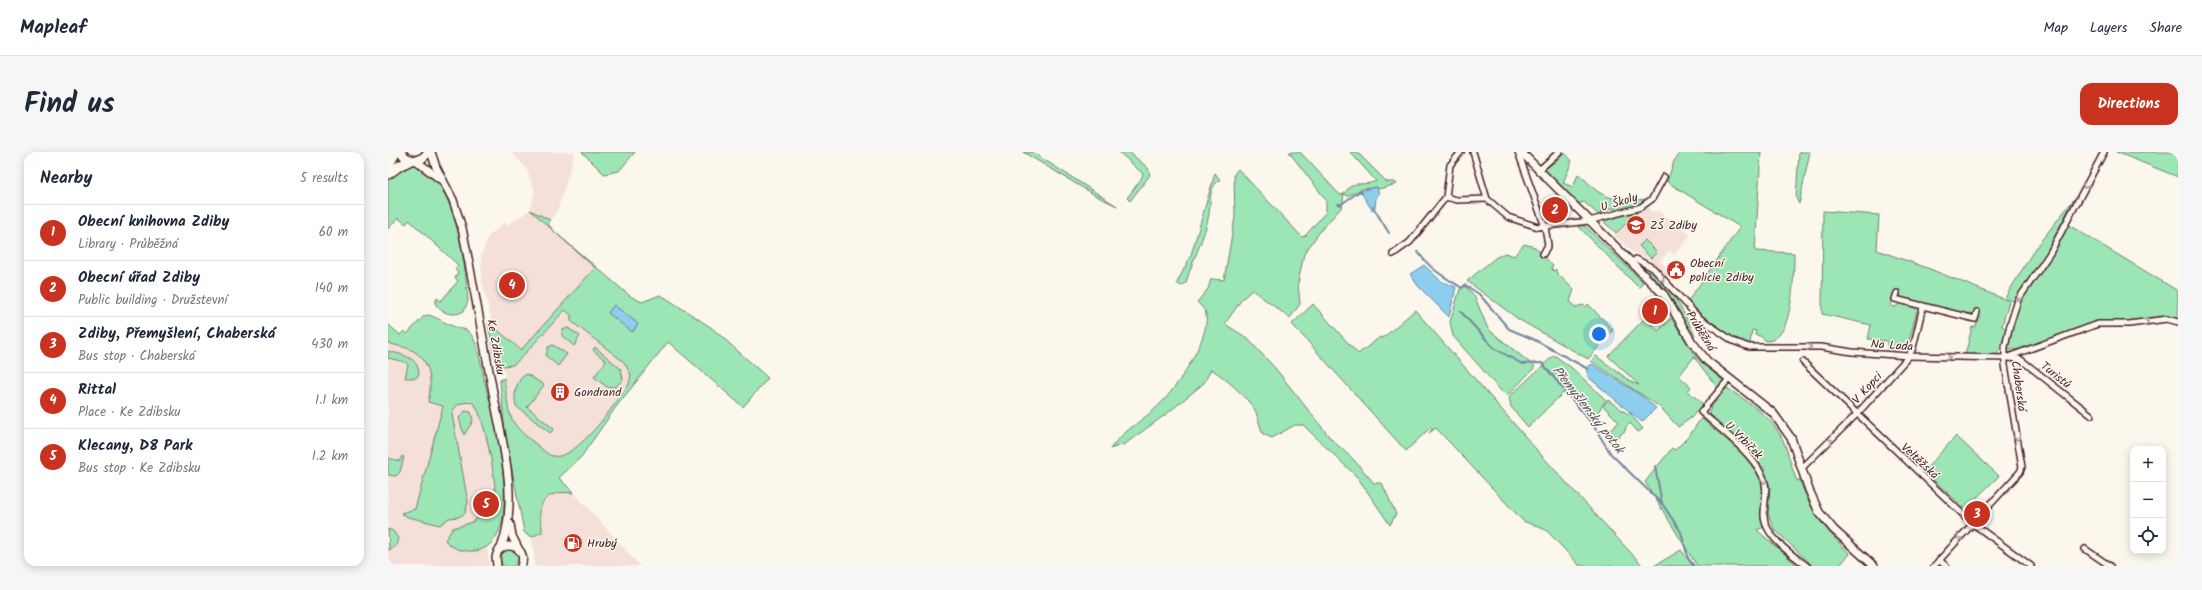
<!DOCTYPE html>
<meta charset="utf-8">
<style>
:root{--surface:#fff;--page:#f6f6f7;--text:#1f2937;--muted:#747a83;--line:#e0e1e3;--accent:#c8321e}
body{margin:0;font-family:Kalam,sans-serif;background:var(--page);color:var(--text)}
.controls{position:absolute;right:12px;bottom:12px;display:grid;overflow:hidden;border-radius:8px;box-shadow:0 2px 10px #0003}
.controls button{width:36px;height:36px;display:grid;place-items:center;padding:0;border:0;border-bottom:1px solid var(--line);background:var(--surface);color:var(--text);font:20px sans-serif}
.you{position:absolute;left:1211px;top:182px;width:14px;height:14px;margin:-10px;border:3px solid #fff;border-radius:50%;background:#1a73e8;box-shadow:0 0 0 6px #1a73e833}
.badge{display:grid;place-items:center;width:26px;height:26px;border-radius:50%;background:var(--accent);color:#fff;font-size:13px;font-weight:700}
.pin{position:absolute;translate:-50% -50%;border:2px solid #fff;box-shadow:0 1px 4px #0006}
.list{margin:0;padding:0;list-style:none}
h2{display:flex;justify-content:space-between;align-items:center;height:52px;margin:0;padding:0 16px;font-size:17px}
h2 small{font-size:13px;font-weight:400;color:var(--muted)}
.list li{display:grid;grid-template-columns:26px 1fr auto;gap:12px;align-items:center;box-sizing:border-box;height:56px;padding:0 16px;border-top:1px solid var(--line)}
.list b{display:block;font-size:15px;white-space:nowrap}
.list p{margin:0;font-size:13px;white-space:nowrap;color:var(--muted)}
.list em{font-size:13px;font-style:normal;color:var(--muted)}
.icon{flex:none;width:22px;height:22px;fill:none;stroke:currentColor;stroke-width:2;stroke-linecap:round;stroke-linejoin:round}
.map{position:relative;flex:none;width:1790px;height:414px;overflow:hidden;border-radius:12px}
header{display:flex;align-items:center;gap:24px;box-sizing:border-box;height:56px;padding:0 20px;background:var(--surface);border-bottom:1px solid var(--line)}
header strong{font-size:19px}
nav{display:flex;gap:22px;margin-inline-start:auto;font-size:14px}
.intro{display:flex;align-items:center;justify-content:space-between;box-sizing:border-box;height:96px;padding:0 24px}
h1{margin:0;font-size:28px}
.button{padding:10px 18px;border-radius:12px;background:var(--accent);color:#fff;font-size:14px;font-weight:700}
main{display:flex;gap:24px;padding:0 24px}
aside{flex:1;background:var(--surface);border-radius:12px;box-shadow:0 2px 10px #0003}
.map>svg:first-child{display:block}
.built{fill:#f4e0d8}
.green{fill:#9ce5b4;stroke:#738270;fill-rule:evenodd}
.water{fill:#8dcdee;stroke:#7287a0}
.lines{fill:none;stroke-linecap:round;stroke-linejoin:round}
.stream{stroke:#7287a0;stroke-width:2}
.street-casing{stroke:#4a1f2b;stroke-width:8}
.secondary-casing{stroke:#4a1f2b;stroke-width:10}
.primary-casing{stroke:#4a1f2b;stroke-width:11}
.highway-casing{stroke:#4a1f2b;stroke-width:12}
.street{stroke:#fbf7ec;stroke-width:5}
.secondary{stroke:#fbf7ec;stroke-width:7}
.primary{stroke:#fbf7ec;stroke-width:8}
.highway{stroke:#fbf7ec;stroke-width:9}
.oneway{stroke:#ab9695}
.labels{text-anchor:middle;stroke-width:3;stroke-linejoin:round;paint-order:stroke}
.street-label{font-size:12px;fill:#4a1f2b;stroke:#fbf7ec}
.poi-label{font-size:12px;fill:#4a1f2b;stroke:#fbf7ec;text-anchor:start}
.water-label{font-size:13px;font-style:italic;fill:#5e5366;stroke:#fbf7ec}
</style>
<header>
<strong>Mapleaf</strong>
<nav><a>Map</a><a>Layers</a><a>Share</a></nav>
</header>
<div class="intro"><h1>Find us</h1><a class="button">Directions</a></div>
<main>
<aside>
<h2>Nearby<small>5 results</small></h2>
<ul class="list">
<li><span class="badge">1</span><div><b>Obecní knihovna Zdiby</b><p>Library · Průběžná</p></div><em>60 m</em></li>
<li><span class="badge">2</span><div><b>Obecní úřad Zdiby</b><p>Public building · Družstevní</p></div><em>140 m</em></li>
<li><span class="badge">3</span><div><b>Zdiby, Přemyšlení, Chaberská</b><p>Bus stop · Chaberská</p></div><em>430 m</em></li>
<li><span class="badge">4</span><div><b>Rittal</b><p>Place · Ke Zdibsku</p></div><em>1.1 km</em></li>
<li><span class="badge">5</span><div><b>Klecany, D8 Park</b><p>Bus stop · Ke Zdibsku</p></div><em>1.2 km</em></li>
</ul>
</aside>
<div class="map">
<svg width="1790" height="414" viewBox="0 0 1790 414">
<rect width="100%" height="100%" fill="#fbf7ec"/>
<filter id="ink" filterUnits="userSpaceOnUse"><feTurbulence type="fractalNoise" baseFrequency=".025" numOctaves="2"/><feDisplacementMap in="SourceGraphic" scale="8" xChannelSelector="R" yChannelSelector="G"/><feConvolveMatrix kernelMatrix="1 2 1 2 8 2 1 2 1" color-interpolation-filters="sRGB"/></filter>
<g filter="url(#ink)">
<g class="built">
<polygon points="123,0 187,0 170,57 165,65 162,68 143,60 207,116 133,199 105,174 94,129 93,104 100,85 116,70 120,73 142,58 147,39 138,16"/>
<polygon points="1259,55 1264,60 1271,59 1303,83 1286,103 1281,99 1272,109 1282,119 1278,125 1257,105 1244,100 1226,83 1250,60"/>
<polygon points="177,158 183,163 183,169 236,210 243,223 241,232 243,233 174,322 124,275 115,214 132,207"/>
<polygon points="0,172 100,259 112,333 99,390 101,414 0,414"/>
<polygon points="174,339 185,341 190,345 252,414 143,414 147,411 144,385 152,382 154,377 152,362 153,356 160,345 167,341"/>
</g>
<g class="green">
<polygon points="194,0 247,0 231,19 216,22"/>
<polygon points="635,0 644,0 729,54 710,45"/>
<polygon points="731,0 741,0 760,16 762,23 742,49 739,46 753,27 755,22"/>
<path d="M901,0H912L952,43L956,42C967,25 973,36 988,29L962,0H969L999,30H1007L1009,32L991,37L989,35L974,37L960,44L956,42L954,55L933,78L916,102L910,131L912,152L902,166L864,138L854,147L837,172L859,186L887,216L944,288L966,308L986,331H994L1008,362L1002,373L970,326L915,273H907L884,286L875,282C872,276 869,261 867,258C859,245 836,225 823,217L816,231L781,260L737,292L722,297C737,276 760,266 776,248C790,233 826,180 817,159C815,156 811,152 809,150L820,137L823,127L836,128L847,65L846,22L850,17L914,85L917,84L938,60V48Z"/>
<path d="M1176,0L1184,9L1175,31L1185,35L1190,22C1196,26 1204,35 1209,39C1225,50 1242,48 1261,47L1255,51L1228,60L1226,56L1213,60L1212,64L1196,50L1189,52L1156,20L1157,17L1168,9Z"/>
<path d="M1293,0H1373L1367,99L1406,101C1406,120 1406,191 1378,189L1372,184L1367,183L1368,179L1364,178L1362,192C1335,183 1319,169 1300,149L1352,75L1279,30L1286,9Z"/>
<polygon points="1411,0 1422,0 1411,52 1408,46"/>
<polygon points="1728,0 1786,0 1790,2 1790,25"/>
<path d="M24,13C69,22 77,114 80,149L76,159C66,165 53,162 47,151L49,146L53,149L70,129L67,126L70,121L67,117L70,113L21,68L18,72L10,66L0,77V26L18,14Z"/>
<path d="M827,21L832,28C820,35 823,50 821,62C817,86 804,108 798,131L793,134L789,131L803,103Z"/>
<polygon points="1686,47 1658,101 1625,149 1617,146 1646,98"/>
<path d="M142,58L162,68L160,72L167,80L242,144L254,150L272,143L278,146L324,176L380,226L355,255L280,190L228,255L193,305L171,326L186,341C170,339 151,342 152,364C152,369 155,374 154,380L144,385L139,383L136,380L117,281L112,228L116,226C122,262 117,269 148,292C153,296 159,303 165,304C188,310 229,249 241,232L243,223L236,210L183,169V163L177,158L132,207L125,213L115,214L107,206L100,172L104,170L105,174L133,198L207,116ZM226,153L250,172L245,180L220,161Z"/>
<path d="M1435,59L1491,63L1489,98L1542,117L1621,149L1614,174L1619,177C1611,210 1609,204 1577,203L1584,175H1588L1591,160L1588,159L1582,163L1514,146L1510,140L1507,139L1503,154L1507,155L1513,151L1526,155L1529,159L1519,196L1512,198L1499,197V189L1480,187L1483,173L1434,162Z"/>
<polygon points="1250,60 1228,81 1215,69"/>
<polygon points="1679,72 1790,139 1790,166 1779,164 1739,169 1706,170 1634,197 1621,198 1620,196 1627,161 1632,149"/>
<polygon points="1190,74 1197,74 1255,130 1251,136"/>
<polygon points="1257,88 1269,100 1263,106 1251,94"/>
<polygon points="1136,92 1147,95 1158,105 1157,106 1165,114 1163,116 1166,119 1168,117 1168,120 1186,138 1182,149 1187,155 1195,153 1198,155 1200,152 1225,178 1200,207 1130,167 1079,129 1107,106 1117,101 1126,104"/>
<path d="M1252,112C1276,119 1297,163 1307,183L1305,184L1288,154L1277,137Z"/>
<polygon points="1077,134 1086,143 1100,177 1147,215 1120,243 1113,239 1065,184 1062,170 1072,137"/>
<polygon points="925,152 970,202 992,185 995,186 1027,158 1154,304 1255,414 1192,414 1158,378 1135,369 1048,276 1041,281 1045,276 1042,276 1018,299 904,172"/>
<path d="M41,163C51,166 59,173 70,176C74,177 78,177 81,180C93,191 95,236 104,254C109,285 137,392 87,399C75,400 64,397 57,388L65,376L85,370L101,354L99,352L107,338C107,323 95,258 85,251C76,249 66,252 64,262L80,350L77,361L71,365L61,366L52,373L20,365L13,361L27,357L55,254L40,250C44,233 44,211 27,200C20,195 8,194 0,191V172L12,183L16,179L19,182L36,164Z"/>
<polygon points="1258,165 1270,179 1283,166 1309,206 1335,229 1327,238 1328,234 1306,205 1291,224 1303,235 1300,239 1315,252 1303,266 1290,275 1272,255 1203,209 1208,204 1245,231 1251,233 1220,204"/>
<polygon points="180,176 192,184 186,194 174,184 174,178"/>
<polygon points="165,193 179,202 170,214 158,204 160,195"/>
<polygon points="207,195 233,217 235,227 228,235 219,235 206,225 218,209 205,198"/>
<path d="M0,199C14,203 30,204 31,222L28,226H17L20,213L17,210L0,206Z"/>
<polygon points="1166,203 1184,216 1218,248 1208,263 1175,241 1140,275 1123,255 1121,245"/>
<path d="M139,222L156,233L139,255L166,277L162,281L128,254C125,244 128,226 139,222Z"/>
<path d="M1339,236C1360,250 1384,264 1395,288C1401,301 1403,316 1409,329L1411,327C1425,363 1435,375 1462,402L1451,414H1425L1386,377L1380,362L1382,335L1376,316L1321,261L1323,255Z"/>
<polygon points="1220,248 1240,262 1242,261 1255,277 1250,280 1242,271 1237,276 1238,278 1226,288 1219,281 1231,270 1215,254"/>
<polygon points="77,259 83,260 85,269 76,283 71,266"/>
<path d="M1313,266C1331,282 1371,311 1374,335C1376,350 1371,359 1376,375L1369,378L1410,414H1309L1257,330L1284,296L1287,298L1302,283Z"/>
<polygon points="1568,284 1611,324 1577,357 1536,319"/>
<polygon points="14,304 16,305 12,320 8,324 0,323 0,306 12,309"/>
<polygon points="0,377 5,379 10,386 8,394 1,398"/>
<circle cx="121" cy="406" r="9"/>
<polygon points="1293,398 1305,414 1266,414"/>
</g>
<g class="water">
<polygon points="989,35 991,42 988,46 987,56 984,58 972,39"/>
<polygon points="1036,113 1053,129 1068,135 1061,165 1030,134 1022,122"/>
<polygon points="226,153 250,172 244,180 220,161"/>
<polygon points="1204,212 1254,244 1268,256 1254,270 1200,225 1198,216"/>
</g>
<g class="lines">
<g class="stream">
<polyline points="950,52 952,53 972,39 974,41"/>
<polyline points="985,55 1001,81"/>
<path d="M1030,100C1043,118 1055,124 1074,136L1077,133L1091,142L1121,177L1145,187L1200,217"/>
<polyline points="1073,160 1106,196 1134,212 1154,211 1205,273 1223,302 1275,353 1293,380 1300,406 1306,414"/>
<polyline points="1267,314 1274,352"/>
</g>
<defs>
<g id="street">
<polyline points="1085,0 1099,47 1120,65 1150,75 1201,69 1253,55 1264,47 1276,25"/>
<polyline points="1130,0 1157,75 1160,93 1155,102"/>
<polyline points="1150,19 1171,0"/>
<polyline points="1058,45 1069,48 1099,47"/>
<polyline points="1005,102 1022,90 1058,45 1062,13 1073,0"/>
<polyline points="1244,111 1248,107 1265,116 1310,165 1345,189 1361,195 1433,195 1464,200 1521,204 1617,206 1710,172 1741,172 1779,167 1790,170"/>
<polyline points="1509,141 1507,147 1587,167 1589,160"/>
<polyline points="1620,206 1632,207 1703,263"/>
<polyline points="1415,210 1584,371 1643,414"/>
<path d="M1341,227L1313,260C1332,277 1363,300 1374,323C1381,335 1376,349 1376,362C1375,383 1404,403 1419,414"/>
<polyline points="1414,316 1469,262 1521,204 1525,196 1535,154"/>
<polyline points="1697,397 1722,414"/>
<polyline points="1551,408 1558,414"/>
<polyline points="1546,414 1632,320 1634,315 1617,213 1617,195 1622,173 1630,148 1662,101 1716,0"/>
</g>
<g id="secondary">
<path d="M43,0L48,15L65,48L74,76C85,129 94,182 104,235C113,287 132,345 113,396"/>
<polyline points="1133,0 1276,143 1304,190 1319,209 1385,261 1403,286 1421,338 1431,360 1446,378 1486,414"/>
<polyline points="27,8 52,27"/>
<polyline points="122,372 124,384 130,396"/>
<path d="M109,414L108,405L110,399C122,387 140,398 133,414"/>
</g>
<path id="primary" d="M13,0C20,11 33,11 40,0"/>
<g id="highway">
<polyline points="0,14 8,0"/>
<polyline points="0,22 11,14 23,8"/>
</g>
</defs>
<use href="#street" class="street-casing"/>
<use href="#secondary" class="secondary-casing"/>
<use href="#primary" class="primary-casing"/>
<use href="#highway" class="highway-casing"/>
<use href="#street" class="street"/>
<use href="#secondary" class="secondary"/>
<use href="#primary" class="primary"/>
<use href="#highway" class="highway"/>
</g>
<defs><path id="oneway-chevron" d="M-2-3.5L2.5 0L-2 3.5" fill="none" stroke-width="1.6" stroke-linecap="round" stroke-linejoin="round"/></defs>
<g class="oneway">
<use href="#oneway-chevron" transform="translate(1697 34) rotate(118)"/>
<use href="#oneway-chevron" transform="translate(1274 127) rotate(48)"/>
<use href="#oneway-chevron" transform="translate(1631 146) rotate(118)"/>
<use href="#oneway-chevron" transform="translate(1758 170) rotate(-7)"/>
<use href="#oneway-chevron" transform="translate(1421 195) rotate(1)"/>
<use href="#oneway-chevron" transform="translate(1560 205) rotate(1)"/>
<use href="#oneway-chevron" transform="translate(1629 286) rotate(80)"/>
<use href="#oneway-chevron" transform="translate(1442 289) rotate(-45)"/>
<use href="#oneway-chevron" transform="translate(1376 329) rotate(77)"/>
<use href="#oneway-chevron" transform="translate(1571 385) rotate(131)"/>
</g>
</g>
<defs>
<symbol id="school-disc" viewBox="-11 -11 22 22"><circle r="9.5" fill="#c8321e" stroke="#fbf7ec"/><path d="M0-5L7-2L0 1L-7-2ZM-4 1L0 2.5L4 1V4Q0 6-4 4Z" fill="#fff"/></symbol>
<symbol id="civic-disc" viewBox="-11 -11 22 22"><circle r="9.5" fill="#c8321e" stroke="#fbf7ec"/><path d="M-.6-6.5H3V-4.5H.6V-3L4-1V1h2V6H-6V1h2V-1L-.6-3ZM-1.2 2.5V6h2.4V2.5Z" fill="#fff"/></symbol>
<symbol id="building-disc" viewBox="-11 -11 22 22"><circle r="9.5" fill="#c8321e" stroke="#fbf7ec"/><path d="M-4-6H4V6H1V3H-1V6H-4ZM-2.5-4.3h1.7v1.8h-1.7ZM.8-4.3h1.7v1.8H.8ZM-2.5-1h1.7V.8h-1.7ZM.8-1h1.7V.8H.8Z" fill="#fff"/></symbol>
<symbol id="fuel-disc" viewBox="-11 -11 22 22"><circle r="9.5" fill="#c8321e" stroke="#fbf7ec"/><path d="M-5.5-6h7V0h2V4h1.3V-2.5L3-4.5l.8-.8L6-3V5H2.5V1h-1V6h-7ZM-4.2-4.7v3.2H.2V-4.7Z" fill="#fff"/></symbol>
</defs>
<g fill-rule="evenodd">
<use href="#school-disc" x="1237" y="62" width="22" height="22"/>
<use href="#civic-disc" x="1277" y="107" width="22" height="22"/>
<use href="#building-disc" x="161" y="229" width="22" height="22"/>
<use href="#fuel-disc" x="174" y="380" width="22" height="22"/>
</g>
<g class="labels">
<g class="street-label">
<text transform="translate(1231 50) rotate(-17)" y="4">U Školy</text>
<text transform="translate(1313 179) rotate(58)" y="4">Průběžná</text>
<text transform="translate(1504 193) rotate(4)" y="4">Na Lada</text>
<text transform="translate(108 195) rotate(80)" y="4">Ke Zdibsku</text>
<text transform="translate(1668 223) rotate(39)" y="4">Turistů</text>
<text transform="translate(1631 234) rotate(82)" y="4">Chaberská</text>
<text transform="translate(1479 236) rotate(-48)" y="4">V Kopci</text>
<text transform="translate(1356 288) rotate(45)" y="4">U Vrbiček</text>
<text transform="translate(1532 309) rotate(43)" y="4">Veltěžská</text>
</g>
<g class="poi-label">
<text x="1262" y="77">ZŠ Zdiby</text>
<text x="1302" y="115">Obecní<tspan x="1302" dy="14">policie Zdiby</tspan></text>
<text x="186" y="244">Gondrand</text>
<text x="199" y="395">Hrubý</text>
</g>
<g class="water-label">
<text transform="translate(1201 257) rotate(52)" y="5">Přemyšlenský potok</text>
</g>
</g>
</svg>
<div class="controls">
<button>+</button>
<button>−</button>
<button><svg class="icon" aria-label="locate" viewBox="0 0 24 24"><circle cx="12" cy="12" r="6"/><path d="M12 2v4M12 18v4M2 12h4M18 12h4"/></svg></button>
</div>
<div class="you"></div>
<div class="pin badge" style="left:1267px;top:159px">1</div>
<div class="pin badge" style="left:1167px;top:58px">2</div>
<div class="pin badge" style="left:1589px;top:362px">3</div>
<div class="pin badge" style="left:124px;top:133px">4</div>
<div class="pin badge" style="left:98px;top:352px">5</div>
</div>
</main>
